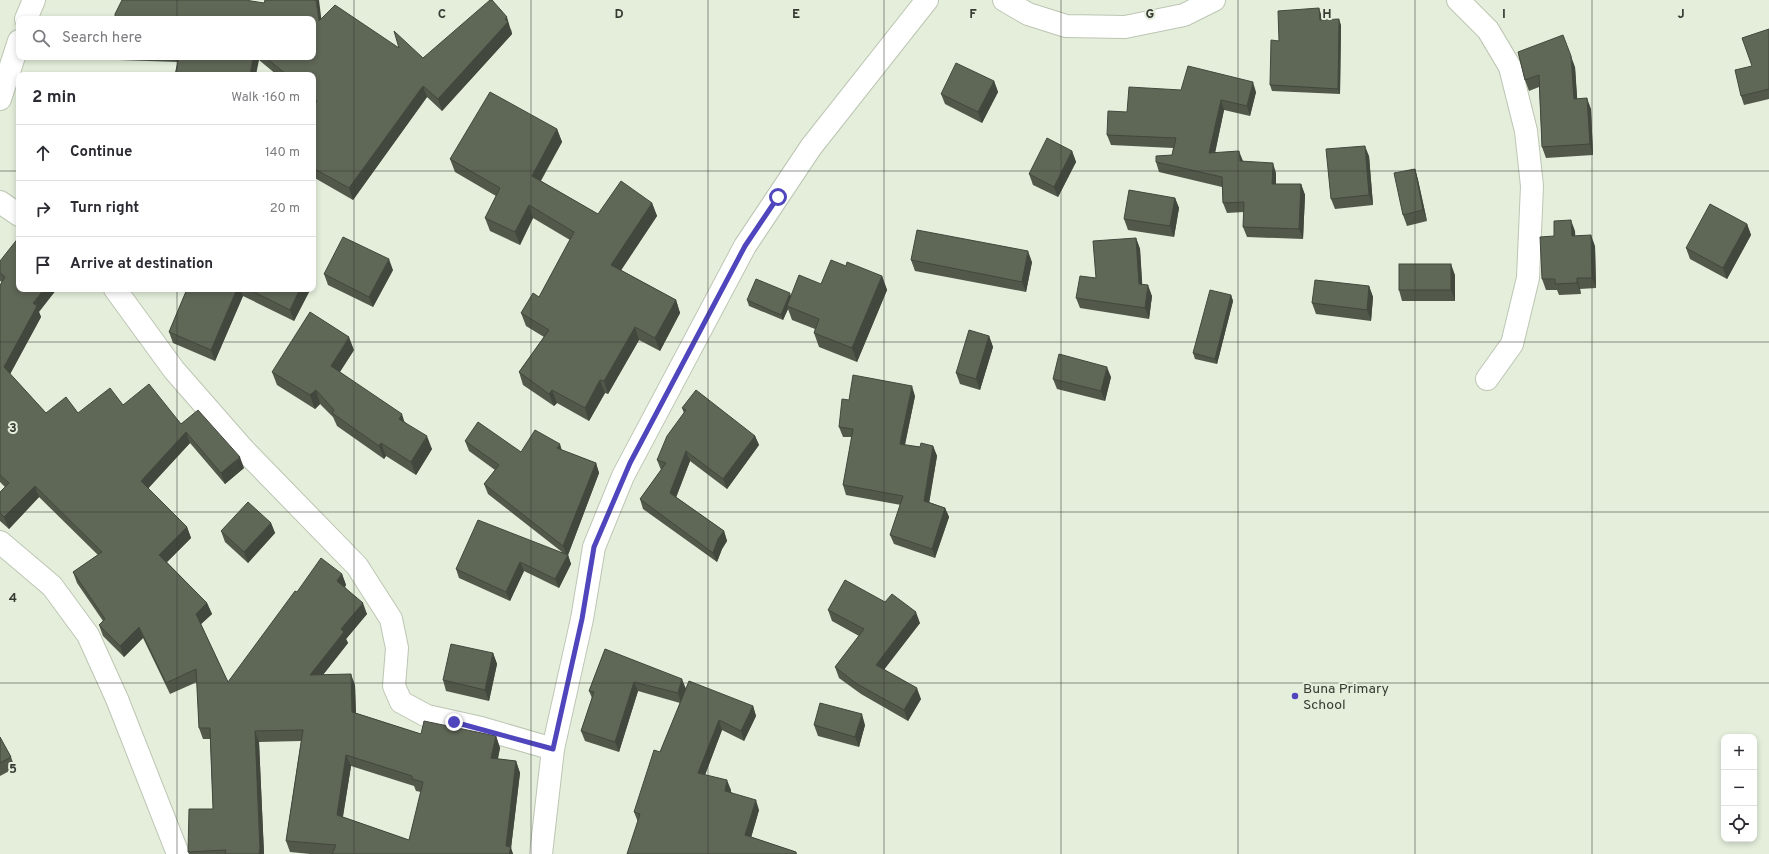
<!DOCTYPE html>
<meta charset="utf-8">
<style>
:root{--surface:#fff;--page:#f2f2f3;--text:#2b2b33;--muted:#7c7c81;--line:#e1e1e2}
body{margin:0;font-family:Overpass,sans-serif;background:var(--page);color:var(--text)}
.controls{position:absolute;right:12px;bottom:12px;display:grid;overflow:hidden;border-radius:8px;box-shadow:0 2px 6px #0003}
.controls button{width:36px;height:36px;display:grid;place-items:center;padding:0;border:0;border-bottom:1px solid var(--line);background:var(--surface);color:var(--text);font:20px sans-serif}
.stop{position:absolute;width:12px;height:12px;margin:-9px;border:3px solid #4f46bd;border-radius:50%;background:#fff}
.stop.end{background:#4f46bd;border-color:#fff;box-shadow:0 1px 4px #0008}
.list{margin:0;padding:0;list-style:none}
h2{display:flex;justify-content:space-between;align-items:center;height:52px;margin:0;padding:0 16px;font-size:17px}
h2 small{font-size:13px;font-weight:400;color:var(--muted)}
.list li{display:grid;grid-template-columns:26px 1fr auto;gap:12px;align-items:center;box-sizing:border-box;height:56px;padding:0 16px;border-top:1px solid var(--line)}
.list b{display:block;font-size:15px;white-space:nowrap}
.list em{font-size:13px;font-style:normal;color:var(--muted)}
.icon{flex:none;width:22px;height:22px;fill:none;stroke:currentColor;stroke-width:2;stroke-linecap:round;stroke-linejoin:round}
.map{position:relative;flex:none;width:1769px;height:854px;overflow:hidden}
.search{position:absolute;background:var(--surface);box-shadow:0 2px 6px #0003;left:16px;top:16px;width:300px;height:44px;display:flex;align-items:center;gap:10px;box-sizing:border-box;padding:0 14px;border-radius:8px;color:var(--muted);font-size:15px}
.panel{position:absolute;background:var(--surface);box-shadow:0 2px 6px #0003;left:16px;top:72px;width:300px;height:220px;border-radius:8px}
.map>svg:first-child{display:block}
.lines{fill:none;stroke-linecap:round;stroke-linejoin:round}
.minor-casing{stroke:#bcc6b3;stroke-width:24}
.minor{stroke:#fff;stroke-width:22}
.wall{fill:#52594b;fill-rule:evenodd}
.shaded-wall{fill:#42483d}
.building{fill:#5f6757;stroke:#42483d;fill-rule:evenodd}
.route{stroke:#4f46bd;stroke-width:5}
.grid{fill:none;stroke:#373b33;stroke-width:1;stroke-opacity:0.55}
.poi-dot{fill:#4f46bd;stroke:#e4eedb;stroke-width:1.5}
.labels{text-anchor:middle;stroke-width:4;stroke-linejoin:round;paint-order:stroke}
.poi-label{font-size:14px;fill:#373b33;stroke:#e4eedb;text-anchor:start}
.grid-label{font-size:13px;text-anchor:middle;font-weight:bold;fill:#373b33;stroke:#e4eedb;stroke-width:4;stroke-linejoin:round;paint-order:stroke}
</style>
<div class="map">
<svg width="1769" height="854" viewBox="0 0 1769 854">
<rect width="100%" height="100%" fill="#e4eedb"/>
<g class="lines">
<defs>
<g id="minor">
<polyline points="1004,0 1028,14 1066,26 1125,27 1184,15 1214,0"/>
<polyline points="1458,0 1488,30 1510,67 1526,131 1532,186 1528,278 1512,344 1487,379"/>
<polyline points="26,19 34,0"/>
<polyline points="0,99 19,41"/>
<polyline points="0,202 19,215"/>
<polyline points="115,289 174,370 244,450 357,566 391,619 397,648 394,686 401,702 427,716 481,728 553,749"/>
<polyline points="0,542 52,586 88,635 117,699 178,854"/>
<polyline points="541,854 553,749 582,619 594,547 623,476 745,246 811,147 927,0"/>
</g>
</defs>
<use href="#minor" class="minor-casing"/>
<use href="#minor" class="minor"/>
</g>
<g class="wall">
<polygon points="1321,14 1321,20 1341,25 1340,94 1272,91 1270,85 1279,41"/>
<polygon points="321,19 399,48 423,58 511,29 512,34 442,111 427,97 353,200 313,177 313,107 314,106 313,105 313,75 277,75 259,60 178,62 119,60 118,57 313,57"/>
<polygon points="1769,29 1769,99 1744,105 1741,96 1752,66"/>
<polygon points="1518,52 1575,67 1577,99 1591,109 1593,155 1546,158 1542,147 1539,87 1529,91 1525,80"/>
<polygon points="994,81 998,92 982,123 945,104 941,94"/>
<polygon points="1256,92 1250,116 1224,110 1215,152 1243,161 1276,173 1276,184 1301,184 1305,195 1303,239 1247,237 1243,227 1244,212 1227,213 1223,203 1222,187 1159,172 1156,162 1172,155 1173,148 1111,145 1107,135 1127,112"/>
<polygon points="557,129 562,142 541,181 598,214 652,203 657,216 621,270 676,300 680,313 660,351 639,340 608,394 605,393 589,421 557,403 554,406 523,385 519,372 544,337 526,326 521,313 539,297 570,240 533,218 520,245 490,231 485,218 496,196 455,172 450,159"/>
<polygon points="1072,151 1076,162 1058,197 1033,185 1029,174"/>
<polygon points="1369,156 1373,205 1335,209 1331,199"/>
<polygon points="1415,169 1418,180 1427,221 1407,226 1403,215"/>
<polygon points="1175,198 1179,208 1174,237 1128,230 1124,219"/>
<polygon points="1747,224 1751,235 1727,279 1690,259 1686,248"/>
<polygon points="1575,231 1575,236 1595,246 1596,288 1580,289 1581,294 1559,295 1557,290 1546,290 1542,279 1554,236"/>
<polygon points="1136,238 1140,249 1142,285 1152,296 1149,319 1080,308 1076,298"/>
<polygon points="911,260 1032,262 1026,292 915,271"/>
<path d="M0,261L39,312L41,317L10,374L46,413H78L123,405L181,424L244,468L225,484L190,443L148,488L187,527L191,538L167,562L207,603L212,614L201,624L228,682L297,592L342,574L346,585L345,587L367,614L346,639L348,643L323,675L355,685L356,713L421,734L496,736L500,748L498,759L516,761L520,773L511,848L513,854H310L290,852L286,841L301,741L259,742L264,854H189L188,852L213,809L210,739H203L199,728L197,682L170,694L143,638L124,657L103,636L99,625L103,621L77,583L73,572L98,555L39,497L9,529L0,521V492L5,487L0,482V285L2,282L0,281ZM351,766L414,786L416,791L421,792L409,840L343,817Z"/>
<polygon points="846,266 882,276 887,290 857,362 819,347 814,333 815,329 792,320 788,309 783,320 749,306 747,300 791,296 821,284"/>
<polygon points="393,270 373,307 328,285 324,274"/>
<polygon points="1455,275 1455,301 1402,301 1399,290"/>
<polygon points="1369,286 1373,297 1371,321 1316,314 1312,303"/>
<polygon points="187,289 309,289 310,290 294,321 243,296 215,361 173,343 169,332"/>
<polygon points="1231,295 1233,301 1217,364 1195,359 1193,353"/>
<polygon points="989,336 993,347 980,390 960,384 956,373"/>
<polygon points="354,350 340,372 405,422 432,449 416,475 386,456 384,459 337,426 333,417 320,404 315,409 277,385 272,372"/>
<polygon points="1111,377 1105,401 1057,389 1053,379"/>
<polygon points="915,396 905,445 920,447 933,446 937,456 929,502 945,508 949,517 935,558 894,544 890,535 901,505 846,495 843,485 852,437 843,437 839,427 849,400"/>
<polygon points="682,408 755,436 759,445 727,489 690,461 676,497 724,531 727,541 722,549 717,562 643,509 640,499 661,470 657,460 684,413"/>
<polygon points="465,441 521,452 562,450 596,463 599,473 568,555 571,564 559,588 524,571 510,601 459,578 456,569 562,552 488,494 484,484 495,470 469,451"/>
<polygon points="271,523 275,533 248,563 225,542 221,531"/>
<polygon points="828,610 920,623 884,669 921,699 908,721 861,694 839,678 835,667 859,636 832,621"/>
<polygon points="605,649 686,688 753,706 756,716 744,741 722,730 705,775 731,790 731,792 759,810 751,837 796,852 797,854 627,854 638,822 634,812 660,752 680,703 638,691 619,752 585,741 581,731 592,698 589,691"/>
<polygon points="493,653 497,664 489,701 446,691 443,680"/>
<polygon points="814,725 865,725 859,747 818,736"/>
<polygon points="0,737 11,757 15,768 0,776"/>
</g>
<g class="shaded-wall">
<polygon points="316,0 319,0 323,32 319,21"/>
<polygon points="1319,8 1321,14 1322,25 1320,20"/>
<polygon points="507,17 512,34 442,111 438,99"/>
<polygon points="1339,19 1341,25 1340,94 1338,89"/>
<polygon points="1571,56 1575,67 1578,110 1574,99"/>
<polygon points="253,57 258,57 259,60 256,75 250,75"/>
<polygon points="994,81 998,92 982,123 978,112"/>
<polygon points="1253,82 1256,92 1250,116 1247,106"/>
<polygon points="423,86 427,97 353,200 349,188"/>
<polygon points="1587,98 1591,109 1593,155 1590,144"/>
<polygon points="1221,100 1224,110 1213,163 1209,153"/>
<polygon points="557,129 562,142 536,188 532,176"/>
<polygon points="1365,146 1369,156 1373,205 1369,195"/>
<polygon points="1072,151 1076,162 1058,197 1054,187"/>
<polygon points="1239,151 1243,161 1244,171 1240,161"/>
<polygon points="1273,163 1276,173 1276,194 1272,184"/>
<polygon points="1415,169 1418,180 1427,221 1423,210"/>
<polygon points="1301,184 1305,195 1303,239 1299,229"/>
<polygon points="1175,198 1179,208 1174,237 1170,226"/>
<polygon points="652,203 657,216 616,278 611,265"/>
<polygon points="529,205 533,218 520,245 515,232"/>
<polygon points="1571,220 1575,231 1576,247 1572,236"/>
<polygon points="1747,224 1751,235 1727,279 1723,268"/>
<polygon points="1591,235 1595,246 1596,288 1592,278"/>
<polygon points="1136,238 1140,249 1143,295 1139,284"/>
<polygon points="1028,251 1032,262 1026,292 1022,282"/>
<polygon points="389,259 393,270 373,307 369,297"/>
<polygon points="1451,264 1455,275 1455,301 1451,290"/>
<polygon points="882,276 887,290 857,362 852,348"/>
<polygon points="1577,278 1580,289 1581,294 1577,283"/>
<polygon points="1148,285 1152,296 1149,319 1145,308"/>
<polygon points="1369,286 1373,297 1371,321 1367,310"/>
<polygon points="44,289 57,289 39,312 41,317 8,378 4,367 33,303"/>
<polygon points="237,289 240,289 243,296 215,361 211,350"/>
<polygon points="300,289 309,289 310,290 294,321 290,310"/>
<polygon points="790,293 792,299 787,306 788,309 783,320 781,315"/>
<polygon points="1231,295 1233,301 1217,364 1215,359"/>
<polygon points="676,300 680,313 660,351 655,338"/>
<polygon points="635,327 639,340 608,394 604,381"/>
<polygon points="989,336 993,347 980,390 976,379"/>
<polygon points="349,337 354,350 335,379 331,366"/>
<polygon points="1107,367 1111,377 1105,401 1101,391"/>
<polygon points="600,380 605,393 589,421 585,408"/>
<polygon points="912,386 915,396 903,453 900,444"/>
<polygon points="316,390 320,404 315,409 310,395"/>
<polygon points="552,390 557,403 554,406 549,394"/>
<polygon points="402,414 406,427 399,419"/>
<polygon points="186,432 190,443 145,492 141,481"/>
<polygon points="427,436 432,449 416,475 411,462"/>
<polygon points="755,436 759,445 727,489 723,479"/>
<polygon points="381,443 386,456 384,459 379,446"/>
<polygon points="560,444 563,454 557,448"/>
<polygon points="933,446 937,456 928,510 924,501"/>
<polygon points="686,451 690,461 674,503 670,493"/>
<polygon points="240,457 244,468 225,484 221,473"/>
<polygon points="596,463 599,473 568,555 571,564 559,588 555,579 567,556 563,546"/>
<polygon points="35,486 39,497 9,529 4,517"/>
<polygon points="945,508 949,517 935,558 932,549"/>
<polygon points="271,523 275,533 248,563 244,552"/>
<polygon points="187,527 191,538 163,566 159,555"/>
<polygon points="724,531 727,541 722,549 717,562 713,553 718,539"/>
<polygon points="520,562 524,571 510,601 506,592"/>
<polygon points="342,574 346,585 341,592 337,581"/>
<polygon points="207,603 212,614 200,625 196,614"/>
<polygon points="363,603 367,614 346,639 348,643 314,686 310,675 341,629"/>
<polygon points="916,612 920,623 880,675 876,665"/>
<polygon points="139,627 143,638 124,657 120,646"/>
<polygon points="493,653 497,664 489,701 485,690"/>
<polygon points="351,674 355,685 356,723 352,712"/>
<polygon points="682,679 686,689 681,703 678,693"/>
<polygon points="634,682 638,691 619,752 615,742"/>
<polygon points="917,688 921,699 908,721 904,710"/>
<polygon points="753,706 756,716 744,741 741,731"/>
<polygon points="862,714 865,725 859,747 855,737"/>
<polygon points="719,720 722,730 702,783 698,773"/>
<polygon points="255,731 259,742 264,854 259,854"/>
<polygon points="496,736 500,748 495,770 491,758"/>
<polygon points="346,755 351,766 341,827 337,815"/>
<polygon points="516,761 520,773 511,848 513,854 509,854 506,846"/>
<polygon points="727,780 731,790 729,801 725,791"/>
<polygon points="756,800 759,810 749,845 745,835"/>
</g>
<g class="building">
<polygon points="122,0 245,0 264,3 265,0 316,0 319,21 335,5 399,48 394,31 423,58 490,0 492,0 507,17 505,19 508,22 438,99 423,86 349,188 313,168 313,107 317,101 313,97 313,75 287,75 265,57 313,57 313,19 115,19 115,14"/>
<polygon points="1319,8 1320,20 1339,19 1338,89 1270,85 1271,40 1279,41 1278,11"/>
<polygon points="1769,29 1769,89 1741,96 1735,70 1752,66 1742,38"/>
<polygon points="1563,35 1571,56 1574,99 1587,98 1590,144 1542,147 1539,75 1525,80 1518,52"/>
<polygon points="179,57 253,57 250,75 175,75"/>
<polygon points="956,63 994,81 978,112 941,94"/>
<polygon points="1188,66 1253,82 1247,106 1221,100 1209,153 1239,151 1240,161 1273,163 1272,184 1301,184 1299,229 1243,227 1244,202 1223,203 1222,177 1156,162 1156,156 1172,155 1176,138 1107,135 1108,111 1127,112 1129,87 1181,90"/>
<polygon points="490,92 557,129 532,176 598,214 621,181 652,203 611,265 676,300 655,338 635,327 604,381 600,380 585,408 552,390 549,394 519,372 549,330 521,313 533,293 539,297 574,232 529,205 515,232 485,218 500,188 450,159"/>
<polygon points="1047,138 1072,151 1054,187 1029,174"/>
<polygon points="1365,146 1369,195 1331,199 1326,149"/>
<polygon points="1415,169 1423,210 1403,215 1394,173"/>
<polygon points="1129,190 1175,198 1170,226 1124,219"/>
<polygon points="1710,204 1747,224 1723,268 1686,248"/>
<polygon points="1571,220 1572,236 1591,235 1592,278 1577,278 1577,283 1555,284 1555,279 1542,279 1540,237 1554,236 1554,221"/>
<polygon points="917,230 1028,251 1022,282 911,260"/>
<path d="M19,237V289H44L33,303L37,306L4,367L46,413L66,397L78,413L110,388L123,405L149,384L181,424L198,410L240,457L221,473L186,432L141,481L187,527L159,555L207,603L196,614L228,682L295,591L297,592L321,558L342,574L337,581L363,603L341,629L344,632L310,675L351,674L352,712L421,734L424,721L496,736L491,758L516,761L506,846L511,847L509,854H332L336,845L286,841L303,730L255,731L260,849L259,854H225L226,850L188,852L189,809H213L210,728H199L196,669L166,683L139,627L120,646L99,625L105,619L73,572L102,552L35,486L4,517L0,513V492L9,483L0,475V285L5,277L0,273V261ZM346,755L412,776V779L423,782L409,840L337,815Z"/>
<polygon points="343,237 389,259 369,297 324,274"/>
<polygon points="1136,238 1139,284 1148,285 1145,308 1076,298 1080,276 1096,278 1093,241"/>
<polygon points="831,260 846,266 847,262 882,276 852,348 814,333 819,319 787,306 799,275 821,284"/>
<rect x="1399" y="264" width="52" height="26"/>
<polygon points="756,279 790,293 781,315 747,300"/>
<polygon points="1315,280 1369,286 1367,310 1312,303"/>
<polygon points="187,289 237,289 211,350 169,332"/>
<polygon points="248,289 300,289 290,310"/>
<polygon points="1210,290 1231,295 1215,359 1193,353"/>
<polygon points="310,312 349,337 331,366 402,414 399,419 427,436 411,462 381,443 379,446 332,413 334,410 316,390 310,395 272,372"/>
<polygon points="969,330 989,336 976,379 956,373"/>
<polygon points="1059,354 1107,367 1101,391 1053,379"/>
<polygon points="853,375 912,386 900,444 920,447 921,443 933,446 924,501 945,508 932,549 890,535 903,496 843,485 853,429 839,427 842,399 849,400"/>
<polygon points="696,390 755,436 723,479 686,451 670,493 724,531 718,539 713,553 640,499 666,463 657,460 667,436 686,410 682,408"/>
<polygon points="478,422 521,452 535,430 560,444 557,448 596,463 563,546 484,484 499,465 465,441"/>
<polygon points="248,502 271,523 244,552 221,531"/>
<polygon points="478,520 568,555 555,579 520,562 506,592 456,569"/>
<polygon points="845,580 885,602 892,594 916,612 876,665 917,688 904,710 857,684 835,667 864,629 828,610"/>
<polygon points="451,644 493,653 485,690 443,680"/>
<polygon points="605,649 682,679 678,693 634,682 615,742 581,731 594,692 589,691"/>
<polygon points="689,681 753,706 741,731 719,720 698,773 727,780 725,791 756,800 745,835 796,852 796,854 627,854 640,814 634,812 654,750 660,752"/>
<polygon points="820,703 862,714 855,737 814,725"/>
<polygon points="0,737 11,757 0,763"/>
</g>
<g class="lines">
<polyline class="route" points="454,722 553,749 582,619 594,547 630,463 745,246 778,197"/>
</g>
<path class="grid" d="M177,0V19M354,0V854M531,0V854M708,0V854M884,0V854M1061,0V854M1238,0V854M1415,0V854M1592,0V854M177,57V75M0,171H19M313,171H1769M177,289V854M0,342H1769M0,512H1769M0,683H1769"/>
<circle class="poi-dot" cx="1295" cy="696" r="4"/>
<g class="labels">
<g class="poi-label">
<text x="1303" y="693">Buna Primary<tspan x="1303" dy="16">School</tspan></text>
</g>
</g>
<g class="grid-label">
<text x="442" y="18">C</text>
<text x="619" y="18">D</text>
<text x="796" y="18">E</text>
<text x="973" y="18">F</text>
<text x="1150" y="18">G</text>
<text x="1327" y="18">H</text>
<text x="1504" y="18">I</text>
<text x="1681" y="18">J</text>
<text x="13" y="432">3</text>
<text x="13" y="602">4</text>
<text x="13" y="773">5</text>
</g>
</svg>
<div class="controls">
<button>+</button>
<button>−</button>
<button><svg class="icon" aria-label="locate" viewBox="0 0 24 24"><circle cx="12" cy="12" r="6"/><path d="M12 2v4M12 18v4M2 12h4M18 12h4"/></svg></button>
</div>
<div class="stop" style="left:778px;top:197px"></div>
<div class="stop end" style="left:454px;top:722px"></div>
<div class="search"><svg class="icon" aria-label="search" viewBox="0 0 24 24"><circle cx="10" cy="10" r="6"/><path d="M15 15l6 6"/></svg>Search here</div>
<section class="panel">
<h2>2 min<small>Walk · 160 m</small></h2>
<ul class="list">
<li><svg class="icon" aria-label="ahead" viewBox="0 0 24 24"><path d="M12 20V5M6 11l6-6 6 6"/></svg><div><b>Continue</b></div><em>140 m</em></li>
<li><svg class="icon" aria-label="right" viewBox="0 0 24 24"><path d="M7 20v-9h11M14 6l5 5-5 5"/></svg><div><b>Turn right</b></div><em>20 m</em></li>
<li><svg class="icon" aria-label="arrive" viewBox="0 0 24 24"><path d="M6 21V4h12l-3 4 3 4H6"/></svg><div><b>Arrive at destination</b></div></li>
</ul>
</section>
</div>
